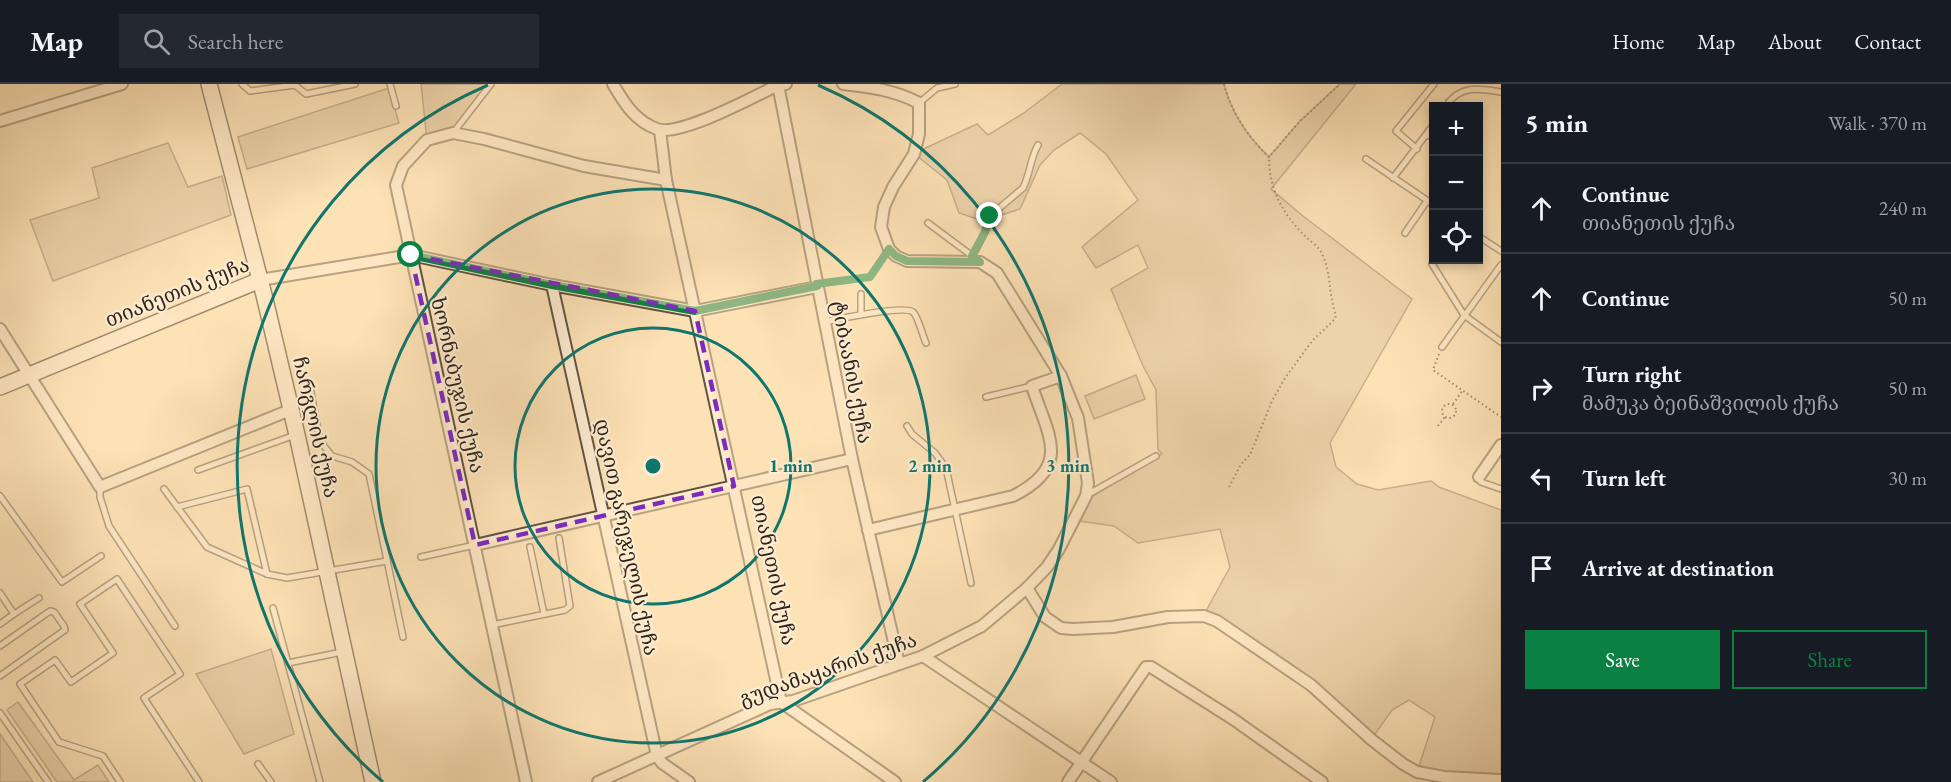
<!DOCTYPE html>
<meta charset="utf-8">
<style>
:root{--surface:#171b24;--page:#242831;--text:#f1f3f6;--muted:#9ea1a6;--line:#363941;--accent:#0b8043}
body{margin:0;font-family:"EB Garamond","Noto Serif Georgian",serif;background:var(--page);color:var(--text)}
.controls{position:absolute;right:18px;top:18px;display:grid;overflow:hidden;border-radius:0px;box-shadow:0 3px 9px #0003}
.controls button{width:54px;height:54px;display:grid;place-items:center;padding:0;border:0;border-bottom:2px solid var(--line);background:var(--surface);color:var(--text);font:30px sans-serif}
.stop{position:absolute;width:18px;height:18px;margin:-14px;border:4px solid #0b8043;border-radius:50%;background:#fff}
.stop.end{background:#0b8043;border-color:#fff;box-shadow:0 2px 6px #0008}
.list{margin:0;padding:0;list-style:none}
h2{display:flex;justify-content:space-between;align-items:center;height:78px;margin:0;padding:0 24px;font-size:26px}
h2 small{font-size:20px;font-weight:400;color:var(--muted)}
.list li{display:grid;grid-template-columns:39px 1fr auto;gap:18px;align-items:center;box-sizing:border-box;height:90px;padding:0 24px;border-top:2px solid var(--line)}
.list b{display:block;font-size:22px;white-space:nowrap}
.list p{margin:0;font-size:20px;white-space:nowrap;color:var(--muted)}
.list em{font-size:20px;font-style:normal;color:var(--muted)}
.actions{display:flex;gap:12px;padding:18px 24px}
.actions a{flex:1;padding:14px 0;border:2px solid var(--accent);border-radius:0px;text-align:center;font-size:21px;color:var(--accent)}
.actions .main{background:var(--accent);color:#fff}
.icon{flex:none;width:33px;height:33px;fill:none;stroke:currentColor;stroke-width:2;stroke-linecap:round;stroke-linejoin:round}
.map{position:relative;flex:none;width:1501px;height:698px;overflow:hidden}
header{display:flex;align-items:center;gap:36px;box-sizing:border-box;height:84px;padding:0 30px;background:var(--surface);border-bottom:2px solid var(--line)}
header strong{font-size:28px}
nav{display:flex;gap:33px;margin-inline-start:auto;font-size:21px}
.search{width:420px;height:54px;background:var(--page);display:flex;align-items:center;gap:15px;box-sizing:border-box;padding:0 21px;border-radius:0px;color:var(--muted);font-size:22px}
main{display:flex}
aside{flex:1;background:var(--surface)}
.map>svg:first-child{display:block}
.green{fill:#dac29c;stroke:#84745c;stroke-width:1.5}
.lines{fill:none;stroke-linecap:round;stroke-linejoin:round}
.lane-casing{stroke:#625442;stroke-width:8}
.street-casing{stroke:#625442;stroke-width:14}
.secondary-casing{stroke:#2e251c;stroke-width:18}
.path{stroke:#2e251c;stroke-width:2;stroke-dasharray:1.5 3;stroke-linecap:butt}
.lane{stroke:#feecd0;stroke-width:5}
.street{stroke:#feecd0;stroke-width:10}
.secondary{stroke:#feecd0;stroke-width:15}
.route{stroke:#0b8043;stroke-width:8}
.marked{fill:none;stroke:#7b2cbf;stroke-width:4.5;stroke-dasharray:12 8;stroke-linejoin:round}
.ring{fill:none;stroke:#0f766e;stroke-width:3}
.labels{text-anchor:middle;stroke-width:4.5;stroke-linejoin:round;paint-order:stroke}
.street-label{font-size:20px;fill:#2e251c;stroke:#feecd0}
.centre{fill:#0f766e;stroke:#feecd0;stroke-width:3}
.ring-label{font-size:18px;text-anchor:middle;font-weight:bold;fill:#0f766e;stroke:#feecd0;stroke-width:4.5;stroke-linejoin:round;paint-order:stroke}
</style>
<header>
<strong>Map</strong>
<div class="search"><svg class="icon" aria-label="search" viewBox="0 0 24 24"><circle cx="10" cy="10" r="6"/><path d="M15 15l6 6"/></svg>Search here</div>
<nav><a>Home</a><a>Map</a><a>About</a><a>Contact</a></nav>
</header>
<main>
<div class="map">
<svg width="1501" height="698" viewBox="0 0 1501 698">
<rect width="100%" height="100%" fill="#fde2b6"/>
<filter id="stains"><feTurbulence type="fractalNoise" baseFrequency=".00333" numOctaves="4"/><feColorMatrix values="0 0 0 0 .2 0 0 0 0 .09 0 0 0 0 .02 0 0 0 .5 -.17"/></filter>
<radialGradient id="worn" r=".72"><stop offset=".6" stop-color="#630" stop-opacity="0"/><stop offset="1" stop-color="#630" stop-opacity=".3"/></radialGradient>
<g class="green">
<polygon points="421,0 490,0 453,46 427,56"/>
<path d="M1062,0H1224C1231,28 1248,53 1269,73L1300,37L1340,0H1356L1271,105L1303,132L1412,215L1330,359L1336,383L1357,400L1378,406L1431,397L1439,403L1501,426V695L1418,685L1435,633L1409,616L1392,626L1373,653L1206,527L1230,483L1220,445L1138,459L1114,442L1078,437L1088,415L1162,370L1158,365L1156,306L1143,282L1111,205L1148,184L1138,161L1096,184L1082,163L1138,116L1106,70L1080,49L1054,66L1040,81L1020,125L983,137L959,129L947,96L917,72L919,67L977,40L988,51L1024,29Z"/>
<polygon points="389,4 399,39 247,85 238,53"/>
<polygon points="168,59 188,103 222,92 231,131 53,197 30,136 99,114 92,84"/>
<polygon points="1136,291 1145,315 1094,335 1085,312"/>
<polygon points="271,565 294,650 244,670 196,590"/>
<polygon points="18,618 74,696 98,681 109,698 57,698 7,626"/>
<polygon points="0,650 33,698 0,698"/>
</g>
<g class="lines">
<defs>
<g id="lane">
<polyline points="242,0 250,7 295,1 306,10 355,0"/>
<polyline points="390,0 396,22"/>
<polyline points="919,19 937,4 955,0"/>
<path d="M1446,22C1460,1 1478,4 1501,8"/>
<polyline points="453,49 491,0"/>
<polyline points="1425,52 1434,40"/>
<polyline points="1417,65 1396,47 1434,0"/>
<polyline points="1366,75 1434,121"/>
<polyline points="1393,94 1425,52 1434,51"/>
<polyline points="928,139 975,174"/>
<polyline points="1405,149 1427,117"/>
<polyline points="1478,152 1501,167"/>
<path d="M972,173L985,148L990,132L1023,104C1030,91 1030,75 1038,61"/>
<polyline points="1432,180 1464,231 1501,258"/>
<polyline points="861,210 861,230"/>
<path d="M824,238C838,235 904,221 913,228C918,232 923,253 926,259"/>
<polyline points="1442,263 1501,181"/>
<polyline points="310,303 320,357 332,372 352,378 369,390 403,553"/>
<polyline points="986,313 1032,302"/>
<polyline points="907,342 912,350 935,369 946,384 971,499"/>
<polyline points="198,386 295,351"/>
<polyline points="1479,393 1481,398 1501,405"/>
<polyline points="100,403 100,413 109,442 175,542"/>
<polyline points="164,405 207,463 267,490 287,494 387,477"/>
<polyline points="1087,411 1156,372"/>
<polyline points="0,412 62,498 101,472"/>
<polyline points="177,423 247,405 267,490"/>
<polyline points="530,463 544,530"/>
<polyline points="421,473 475,461"/>
<polyline points="0,509 14,530 0,540"/>
<polyline points="273,524 320,698"/>
<polyline points="14,530 39,514"/>
<polyline points="492,541 565,526 570,522 559,454"/>
<polyline points="0,562 50,527 54,528 64,542 65,546 62,548 0,592"/>
<polyline points="288,579 342,568"/>
<polyline points="0,629 48,698"/>
<polyline points="258,680 271,698"/>
<polyline points="120,698 103,672 59,658 20,600 55,576 71,598 113,569 80,520 117,495 180,590 144,614 199,698"/>
</g>
<g id="street">
<path d="M613,0C624,19 635,37 657,45C680,53 755,12 778,1L786,0"/>
<polyline points="778,1 852,375 899,580"/>
<polyline points="0,37 122,0"/>
<polyline points="660,46 666,96 781,618 895,698"/>
<polyline points="260,196 411,171 552,201 695,227 817,203"/>
<polyline points="552,201 657,672 662,679 689,698"/>
<polyline points="0,245 100,403 290,326"/>
<polyline points="1479,393 1501,361"/>
<path d="M868,446L1013,412C1073,382 1048,352 1032,302L1061,292"/>
<polyline points="475,461 852,375"/>
<polyline points="1027,504 1045,533 1061,544 1073,545 1113,543 1168,533 1204,532 1217,537 1311,601 1372,656 1403,680 1417,688 1444,693 1501,696"/>
<polyline points="923,572 1111,698"/>
<polyline points="526,698 396,101 403,82 427,56 453,49 484,55 584,82 666,96"/>
<path d="M598,698L770,620L793,617L923,572L982,542L1027,504L1047,483L1059,465L1086,412L1088,399L1078,334L1061,292L997,189L980,178L907,177L896,172L889,165L881,143L884,123L893,103L914,70L919,50V19C894,6 870,3 843,0"/>
<polyline points="1068,698 1146,583 1151,583 1233,635 1322,698"/>
</g>
<g id="secondary">
<polyline points="209,0 264,211 297,351 373,698"/>
<polyline points="0,303 260,196"/>
</g>
</defs>
<use href="#lane" class="lane-casing"/>
<use href="#street" class="street-casing"/>
<use href="#secondary" class="secondary-casing"/>
<g class="path">
<path d="M1224,0C1231,28 1248,53 1269,73L1300,37L1340,0"/>
<polyline points="828,199 870,193 883,173"/>
<polyline points="1439,270 1433,286 1501,333"/>
<circle cx="1449" cy="327" r="7"/>
<polyline points="1453,320 1463,306"/>
<polyline points="1438,342 1445,333"/>
<path d="M1229,403L1241,380L1250,371L1272,317L1285,294L1312,257L1335,235L1336,231C1328,211 1332,188 1321,168C1318,162 1310,157 1305,152C1282,129 1269,105 1269,73"/>
</g>
<use href="#lane" class="lane"/>
<use href="#street" class="street"/>
<use href="#secondary" class="secondary"/>
</g>
<g class="lines">
<polyline class="route" points="411,171 552,201 695,227 817,202 816,200 870,193 889,165 896,172 907,177 980,178 972,172 985,148 990,132"/>
</g>
<path d="M0 0H1501V698H0ZM411,171L695,227L734,402L475,461Z" fill="#fde2b6" fill-opacity=".55" fill-rule="evenodd"/>
<path class="marked" d="M411,171L695,227L734,402L475,461Z"/>
<g class="ring">
<circle cx="653" cy="382" r="138"/>
<circle cx="653" cy="382" r="277"/>
<path d="M383 698A415 415 0 0 1 488 1M818 1A415 415 0 0 1 923 698"/>
</g>
<g class="labels">
<g class="street-label">
<text transform="translate(177 208) rotate(-22)" y="7">თიანეთის ქუჩა</text>
<text transform="translate(852 288) rotate(79)" y="7">ტიბაანის ქუჩა</text>
<text transform="translate(458 301) rotate(77)" y="7">ხორნაბუჯის ქუჩა</text>
<text transform="translate(316 343) rotate(77)" y="7">ჩარგლის ქუჩა</text>
<text transform="translate(627 453) rotate(78)" y="7">დავით გარეჯელის ქუჩა</text>
<text transform="translate(774 486) rotate(78)" y="7">თიანეთის ქუჩა</text>
<text transform="translate(828 585) rotate(-19)" y="7">გუდამაყარის ქუჩა</text>
</g>
</g>
<circle cx="653" cy="382" r="9" class="centre"/>
<g class="ring-label">
<text x="791" y="388">1 min</text>
<text x="930" y="388">2 min</text>
<text x="1068" y="388">3 min</text>
</g>
<rect width="100%" height="100%" filter="url(#stains)"/>
<rect width="100%" height="100%" fill="url(#worn)"/>
</svg>
<div class="controls">
<button>+</button>
<button>−</button>
<button><svg class="icon" aria-label="locate" viewBox="0 0 24 24"><circle cx="12" cy="12" r="6"/><path d="M12 2v4M12 18v4M2 12h4M18 12h4"/></svg></button>
</div>
<div class="stop" style="left:411px;top:171px"></div>
<div class="stop end" style="left:990px;top:132px"></div>
</div>
<aside>
<h2>5 min<small>Walk · 370 m</small></h2>
<ul class="list">
<li><svg class="icon" aria-label="ahead" viewBox="0 0 24 24"><path d="M12 20V5M6 11l6-6 6 6"/></svg><div><b>Continue</b><p>თიანეთის ქუჩა</p></div><em>240 m</em></li>
<li><svg class="icon" aria-label="ahead" viewBox="0 0 24 24"><path d="M12 20V5M6 11l6-6 6 6"/></svg><div><b>Continue</b></div><em>50 m</em></li>
<li><svg class="icon" aria-label="right" viewBox="0 0 24 24"><path d="M7 20v-9h11M14 6l5 5-5 5"/></svg><div><b>Turn right</b><p>მამუკა ბეინაშვილის ქუჩა</p></div><em>50 m</em></li>
<li><svg class="icon" aria-label="left" viewBox="0 0 24 24"><path d="M17 20v-9H6M10 6l-5 5 5 5"/></svg><div><b>Turn left</b></div><em>30 m</em></li>
<li><svg class="icon" aria-label="arrive" viewBox="0 0 24 24"><path d="M6 21V4h12l-3 4 3 4H6"/></svg><div><b>Arrive at destination</b></div></li>
</ul>
<div class="actions"><a class="main">Save</a><a>Share</a></div>
</aside>
</main>
